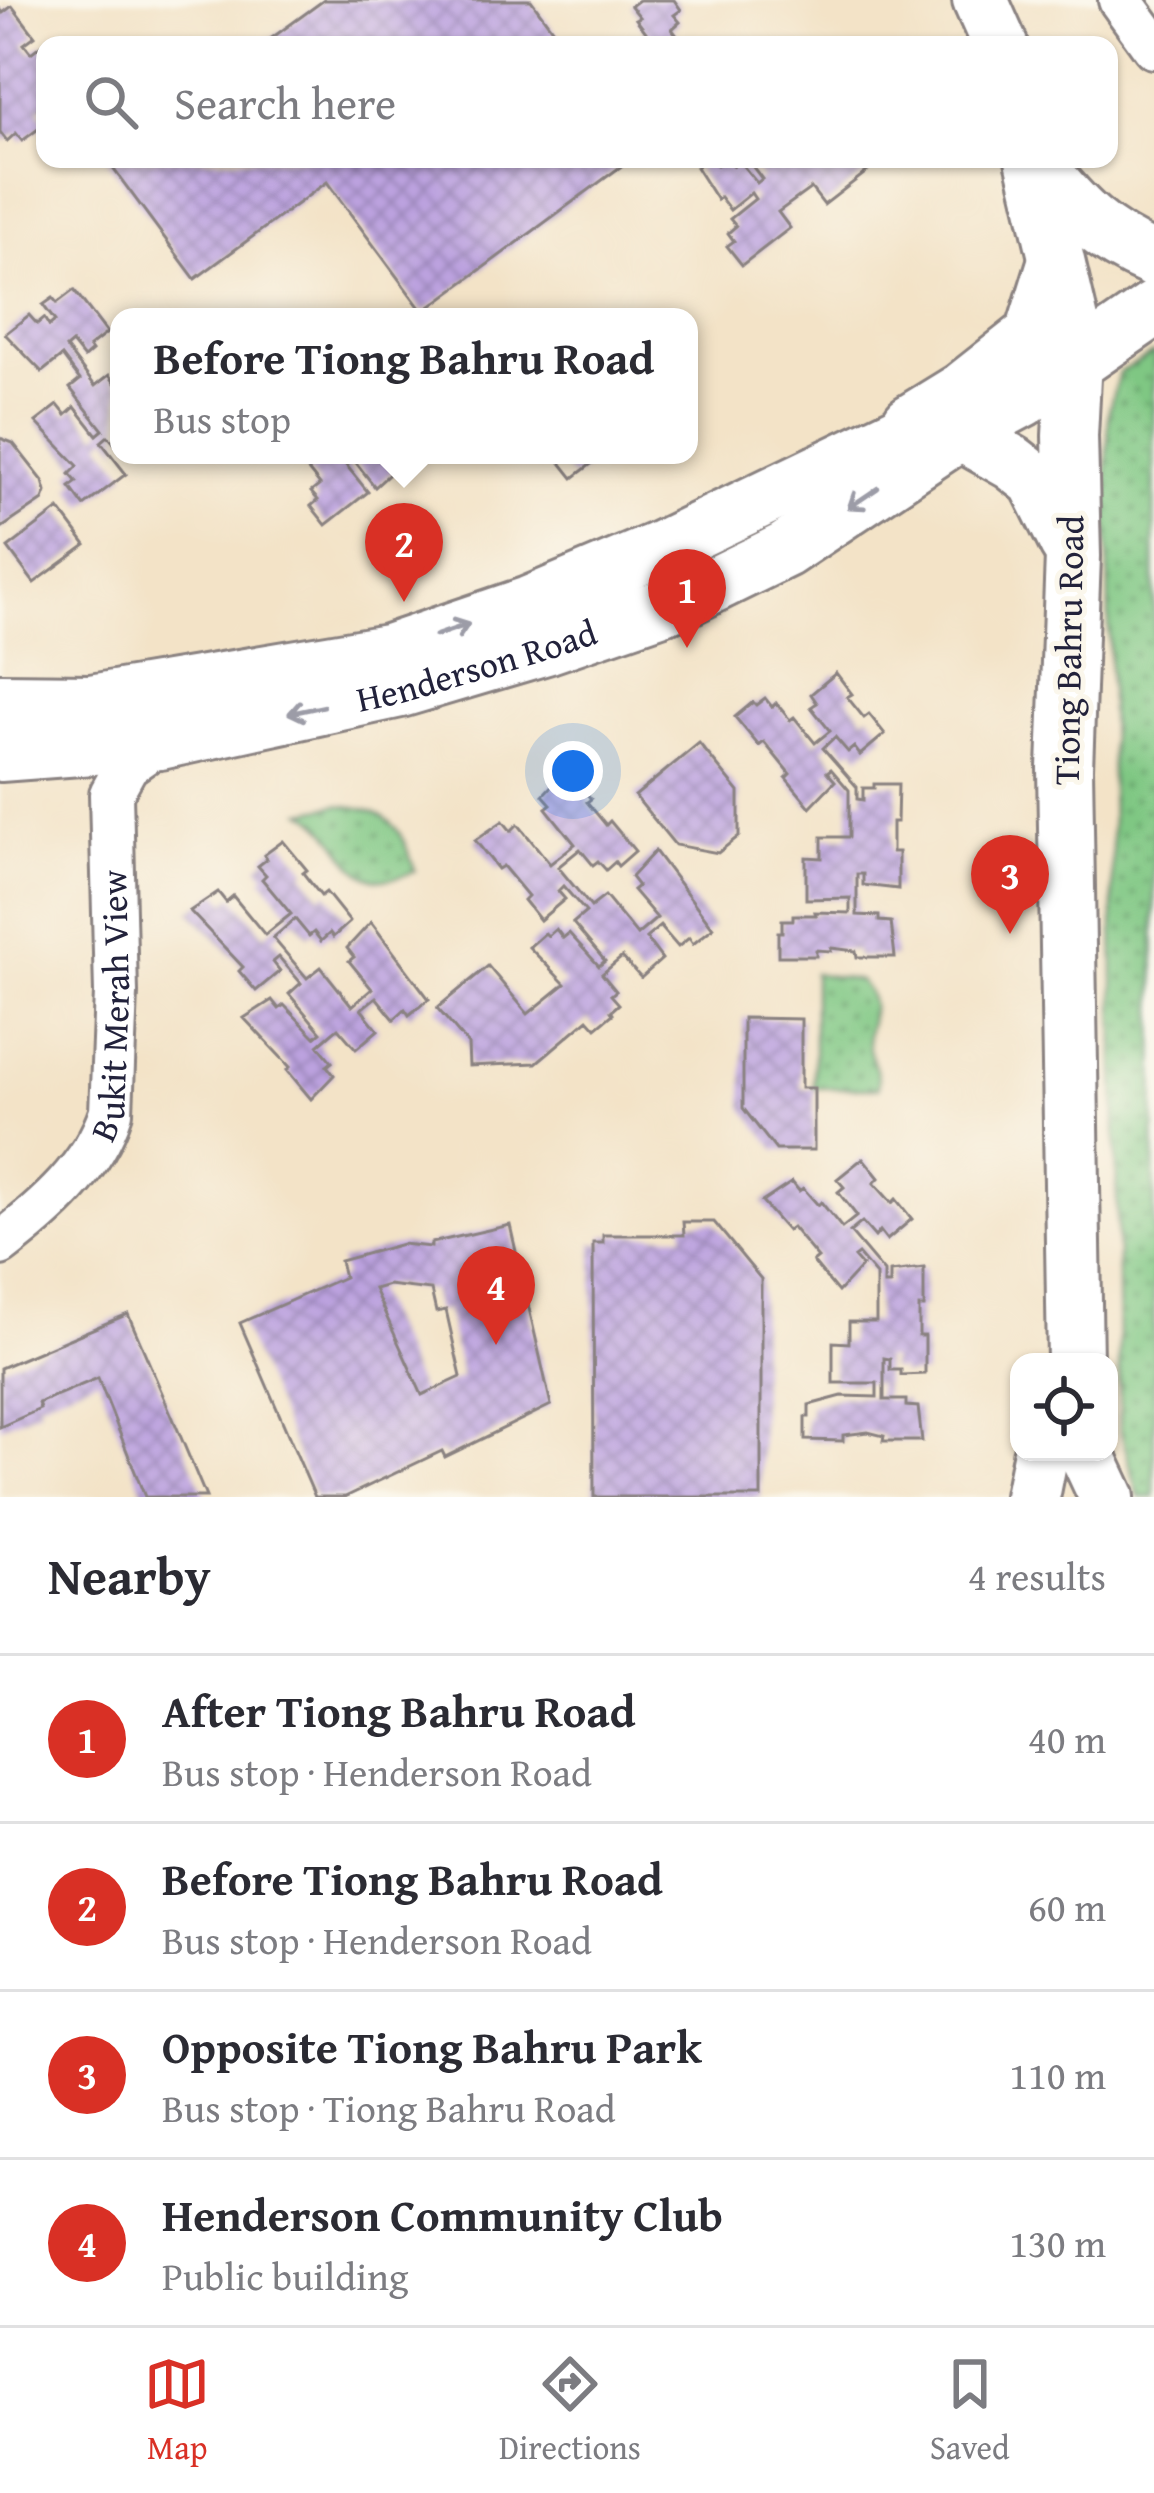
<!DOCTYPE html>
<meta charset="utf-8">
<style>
:root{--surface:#fff;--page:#f2f2f3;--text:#2b2b33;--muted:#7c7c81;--line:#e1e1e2;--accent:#d93025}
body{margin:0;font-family:"Gentium Book Plus",serif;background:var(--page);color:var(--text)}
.controls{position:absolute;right:36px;bottom:36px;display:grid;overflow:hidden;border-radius:24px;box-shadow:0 3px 9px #0004}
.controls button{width:108px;height:108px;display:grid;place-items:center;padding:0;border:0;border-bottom:3px solid var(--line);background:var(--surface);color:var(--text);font:60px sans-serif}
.you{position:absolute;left:573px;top:771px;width:42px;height:42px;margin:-30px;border:9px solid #fff;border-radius:50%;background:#1a73e8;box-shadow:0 0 0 18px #1a73e833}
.badge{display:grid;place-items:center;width:78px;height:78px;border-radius:50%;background:var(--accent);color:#fff;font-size:39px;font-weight:700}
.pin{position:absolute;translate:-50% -99px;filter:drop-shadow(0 3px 6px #0008)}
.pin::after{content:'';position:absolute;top:63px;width:42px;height:36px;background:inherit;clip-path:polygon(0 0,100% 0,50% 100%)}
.popup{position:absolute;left:110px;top:308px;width:588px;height:156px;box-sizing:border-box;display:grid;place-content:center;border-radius:24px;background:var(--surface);filter:drop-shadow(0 3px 9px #0005);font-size:39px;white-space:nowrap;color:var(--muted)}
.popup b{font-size:45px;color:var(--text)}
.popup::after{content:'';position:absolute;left:50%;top:100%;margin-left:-24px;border:24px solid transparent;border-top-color:var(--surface)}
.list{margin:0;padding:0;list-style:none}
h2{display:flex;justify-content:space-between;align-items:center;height:156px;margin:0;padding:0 48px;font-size:51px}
h2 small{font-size:39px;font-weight:400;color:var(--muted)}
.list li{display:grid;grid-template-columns:78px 1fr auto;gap:36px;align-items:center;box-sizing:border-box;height:168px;padding:0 48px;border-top:3px solid var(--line)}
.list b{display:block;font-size:45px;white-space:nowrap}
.list p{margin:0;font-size:39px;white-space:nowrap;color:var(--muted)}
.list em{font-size:39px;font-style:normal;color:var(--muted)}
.icon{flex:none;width:66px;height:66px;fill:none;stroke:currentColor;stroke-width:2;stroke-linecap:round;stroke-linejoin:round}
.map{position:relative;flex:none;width:1154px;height:1497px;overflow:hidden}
.search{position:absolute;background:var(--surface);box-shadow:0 3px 9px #0004;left:36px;right:36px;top:36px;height:132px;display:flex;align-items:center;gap:30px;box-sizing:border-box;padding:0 42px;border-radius:24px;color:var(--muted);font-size:45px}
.sheet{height:828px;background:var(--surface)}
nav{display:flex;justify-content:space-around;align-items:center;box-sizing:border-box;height:168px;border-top:3px solid var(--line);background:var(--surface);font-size:33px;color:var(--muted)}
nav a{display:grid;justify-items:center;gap:6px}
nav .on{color:var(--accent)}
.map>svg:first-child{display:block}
.park{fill:url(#park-dots);stroke:#50745f;stroke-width:3}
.building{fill:url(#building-cross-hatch);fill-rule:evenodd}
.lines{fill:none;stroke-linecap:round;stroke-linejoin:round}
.minor-casing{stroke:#8a8281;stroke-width:48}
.major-casing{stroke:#8a8281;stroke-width:60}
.minor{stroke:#fff;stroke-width:42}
.major{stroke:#fff;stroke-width:54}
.oneway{stroke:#9c9ca7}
.labels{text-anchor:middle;stroke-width:10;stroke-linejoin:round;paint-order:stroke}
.street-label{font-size:36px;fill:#22223b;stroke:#fbf7ec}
</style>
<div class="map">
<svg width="1154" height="1497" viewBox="0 0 1154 1497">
<defs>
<pattern id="park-dots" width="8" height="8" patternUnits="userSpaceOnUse" patternTransform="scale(3)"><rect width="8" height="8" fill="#7fc783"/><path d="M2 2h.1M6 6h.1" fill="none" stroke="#68a16c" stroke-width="1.8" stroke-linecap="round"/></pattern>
<pattern id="building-cross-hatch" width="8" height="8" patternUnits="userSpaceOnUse" patternTransform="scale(3)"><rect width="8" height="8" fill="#bca2df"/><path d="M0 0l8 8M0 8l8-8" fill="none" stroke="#9884b6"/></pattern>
</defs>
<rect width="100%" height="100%" fill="#fbf7ec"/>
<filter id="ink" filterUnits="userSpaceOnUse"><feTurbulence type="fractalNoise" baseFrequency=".00833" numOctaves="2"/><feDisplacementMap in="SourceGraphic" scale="24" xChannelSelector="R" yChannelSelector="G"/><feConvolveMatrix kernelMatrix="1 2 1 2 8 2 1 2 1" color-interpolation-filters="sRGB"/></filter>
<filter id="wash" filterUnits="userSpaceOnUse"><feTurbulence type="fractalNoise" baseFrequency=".004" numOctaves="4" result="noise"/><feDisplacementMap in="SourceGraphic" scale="48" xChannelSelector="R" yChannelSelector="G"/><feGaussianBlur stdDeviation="2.7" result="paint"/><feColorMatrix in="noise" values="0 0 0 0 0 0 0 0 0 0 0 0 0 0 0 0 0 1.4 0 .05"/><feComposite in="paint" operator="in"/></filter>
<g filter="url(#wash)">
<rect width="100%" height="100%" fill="#f3e3c7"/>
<g class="park">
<polygon points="1154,353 1154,1497 1139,1497 1120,1429 1107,477 1109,409 1119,373"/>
<path d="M338,805C389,809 400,824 415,871C345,902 354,840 304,812Z"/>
<path d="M814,973L860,981C886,1012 862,1018 869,1048C872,1063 880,1072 878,1088H814Z"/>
</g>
<g id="blocks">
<g class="building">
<polygon points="324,0 531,0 564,45 262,45"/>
<polygon points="639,0 674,0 681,10 674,15 680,22 672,29 678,37 668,45 660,45 655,37 652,40 636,19 640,17 631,6"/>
<polygon points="12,6 35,36 24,44 31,53 41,45 45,50 45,104 38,109 45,124 22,141 16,133 7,141 0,132 0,9 3,13"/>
<polygon points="106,159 631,159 423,312 327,182 195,279"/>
<polygon points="706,159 717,165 728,159 733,166 739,161 757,183 762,179 753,167 763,159 796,159 792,162 802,167 813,159 867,159 873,167 824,205 811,188 778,212 790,228 742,265 727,246 734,241 728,233 736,226 730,219 755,199 751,193 730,210 720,197 717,200 696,167"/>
<polygon points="74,290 107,333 89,347 92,351 84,358 72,343 66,348 95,386 109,375 119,388 119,449 108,436 101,442 126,474 84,506 70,487 77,482 70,474 78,466 36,422 58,405 66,415 75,407 97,435 103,430 70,388 80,380 62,356 42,372 5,334 29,315 37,324 44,318 49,326 55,321 43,305 53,298 57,303"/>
<polygon points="0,438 13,443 43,481 46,492 43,500 0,529"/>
<polygon points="289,455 349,455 342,460 368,492 326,525 311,506 318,500 311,492 320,485 299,459 295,462"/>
<polygon points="350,455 410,455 375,487"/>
<polygon points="564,455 603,455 573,478 558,459"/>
<polygon points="59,509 86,545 34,583 8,548"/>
<polygon points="836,673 852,694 847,697 864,718 869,714 885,734 860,755 854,747 848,752 835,737 823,748 857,787 857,799 863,800 863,788 874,788 874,784 898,784 897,822 892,822 892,852 898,852 898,889 863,885 863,874 857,874 857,915 879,916 879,921 891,922 895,957 857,957 856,951 831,948 831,951 816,950 816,956 778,956 778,932 782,932 782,920 793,920 793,915 816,915 815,912 850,913 850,898 806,899 806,857 822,858 822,837 849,837 849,790 831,769 827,772 835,781 810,807 786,778 790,774 764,742 759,746 735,717 753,702 756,705 765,698 772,707 776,703 790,720 794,717 815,743 830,731 811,707 817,703 811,694"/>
<polygon points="699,743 739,792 739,836 718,853 675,845 635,796"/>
<polygon points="567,769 591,799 587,802 606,825 610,821 635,851 618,866 615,862 606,870 598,861 593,865 580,849 558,867 591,907 605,896 637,935 657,918 633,890 638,886 631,877 655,851 713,928 693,944 689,938 678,947 660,926 646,938 662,959 641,978 622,957 602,974 616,991 611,995 619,1004 611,1011 613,1014 596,1028 588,1019 536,1063 469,1066 468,1044 437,1008 488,966 528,1014 565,984 529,947 545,933 548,936 556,929 563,938 569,933 599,966 605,961 573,923 586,912 563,886 558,891 565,899 540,920 524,900 528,896 503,866 498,869 475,840 503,821 511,831 518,824 550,864 575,844 546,808 551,804 543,795"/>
<polygon points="283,841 307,870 303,873 321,896 326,892 350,922 333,937 330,933 321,941 314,932 309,936 295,919 273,938 307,978 321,967 352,1006 372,989 349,961 354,957 347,948 371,922 429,999 409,1015 405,1009 394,1019 376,997 361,1009 378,1030 356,1049 338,1028 333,1032 318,1045 332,1062 327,1066 334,1075 311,1099 287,1070 290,1067 244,1018 272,1000 279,1009 284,1005 315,1037 321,1032 289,994 301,983 279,957 273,962 280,971 256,991 239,971 243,967 190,911 218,892 226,902 233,896 265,935 291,914 262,879 266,875 258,866 267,859 264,855"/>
<polygon points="743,1018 801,1019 801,1088 814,1088 814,1150 776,1150 743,1108"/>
<polygon points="863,1158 879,1178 874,1183 892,1203 896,1199 912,1219 887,1240 880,1231 875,1237 862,1222 850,1232 884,1272 884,1284 890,1284 890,1272 924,1268 924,1307 919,1307 919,1336 925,1336 925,1374 901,1375 901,1370 890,1370 890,1359 884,1358 884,1400 906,1400 906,1406 918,1407 922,1441 883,1441 884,1436 868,1432 843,1435 843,1441 805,1440 805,1417 809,1417 809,1405 842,1396 877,1397 877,1383 833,1383 833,1342 849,1343 849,1322 876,1322 876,1275 858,1254 854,1257 862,1266 838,1292 813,1262 818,1258 792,1227 787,1231 762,1202 792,1182 799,1191 803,1188 818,1205 821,1202 842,1228 857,1216 838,1192 844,1187 837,1179"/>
<polygon points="683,1222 714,1222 761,1279 761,1497 594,1497 593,1243 603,1243 603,1235 684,1235"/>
<path d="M510,1225L551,1405L445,1457L442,1451L345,1497H315L240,1323L344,1277L340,1261L402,1244L431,1247V1243ZM388,1285L431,1290L436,1312L446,1310L461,1377L422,1395L374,1289Z"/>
<polygon points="128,1314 172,1416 206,1497 145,1497 98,1378 38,1403 40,1409 0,1427 0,1368"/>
</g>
</g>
</g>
<g filter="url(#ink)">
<use href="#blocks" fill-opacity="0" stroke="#8a8281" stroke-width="3"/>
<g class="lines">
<defs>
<g id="minor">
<polyline points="1120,0 1154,47"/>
<path id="s1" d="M0,1244C46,1209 93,1168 111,1112L116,993L111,794L127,765L160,742"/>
</g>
<g id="major">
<polyline points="980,0 1000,45"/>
<polyline points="1033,159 1075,338 1070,436 1073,556 1065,768 1075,1362"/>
<path d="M1039,166C1075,210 1100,237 1154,260"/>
<polyline points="910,422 962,390 1033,334 1056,260"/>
<polyline points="960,433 1013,463 1036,481 1067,543"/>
<polyline points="0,701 91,702 388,652 529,604 655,551 929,419"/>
<path id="s2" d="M0,754L160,742L400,690L549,646L683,600L785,550L960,433L1022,400L1154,309"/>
<polyline points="1086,1452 1107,1497"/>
<polyline points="1032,1497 1041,1452"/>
</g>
</defs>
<use href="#minor" class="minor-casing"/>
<use href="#major" class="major-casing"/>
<use href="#minor" class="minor"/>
<use href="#major" class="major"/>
</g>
<defs><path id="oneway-shaft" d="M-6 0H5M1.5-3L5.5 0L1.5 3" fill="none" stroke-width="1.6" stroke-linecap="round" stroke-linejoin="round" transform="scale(3)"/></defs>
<g class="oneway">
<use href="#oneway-shaft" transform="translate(863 498) rotate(146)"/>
<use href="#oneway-shaft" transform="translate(452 630) rotate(-19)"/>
<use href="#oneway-shaft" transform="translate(306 710) rotate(168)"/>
</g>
</g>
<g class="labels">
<g class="street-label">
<text transform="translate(1068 650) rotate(-89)" y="13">Tiong Bahru Road</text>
<text dy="13" stroke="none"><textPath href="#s2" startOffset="486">Henderson Road</textPath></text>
<text dy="13" stroke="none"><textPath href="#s1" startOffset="282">Bukit Merah View</textPath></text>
</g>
</g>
</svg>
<div class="controls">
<button><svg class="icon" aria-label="locate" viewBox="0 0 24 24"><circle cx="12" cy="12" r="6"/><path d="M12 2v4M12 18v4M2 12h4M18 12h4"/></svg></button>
</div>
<div class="you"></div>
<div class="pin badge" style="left:687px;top:648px">1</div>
<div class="pin badge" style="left:404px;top:602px">2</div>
<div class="popup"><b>Before Tiong Bahru Road</b>Bus stop</div>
<div class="pin badge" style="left:1010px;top:934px">3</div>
<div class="pin badge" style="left:496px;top:1345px">4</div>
<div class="search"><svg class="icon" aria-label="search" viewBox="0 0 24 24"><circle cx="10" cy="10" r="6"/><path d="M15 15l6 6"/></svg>Search here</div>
</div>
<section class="sheet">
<h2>Nearby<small>4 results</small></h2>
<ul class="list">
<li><span class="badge">1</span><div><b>After Tiong Bahru Road</b><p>Bus stop · Henderson Road</p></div><em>40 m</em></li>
<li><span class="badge">2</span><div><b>Before Tiong Bahru Road</b><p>Bus stop · Henderson Road</p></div><em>60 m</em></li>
<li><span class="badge">3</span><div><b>Opposite Tiong Bahru Park</b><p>Bus stop · Tiong Bahru Road</p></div><em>110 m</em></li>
<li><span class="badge">4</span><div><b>Henderson Community Club</b><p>Public building</p></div><em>130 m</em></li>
</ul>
</section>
<nav>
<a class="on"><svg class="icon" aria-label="map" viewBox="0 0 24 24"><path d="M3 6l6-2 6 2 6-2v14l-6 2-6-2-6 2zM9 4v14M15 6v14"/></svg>Map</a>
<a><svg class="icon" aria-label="directions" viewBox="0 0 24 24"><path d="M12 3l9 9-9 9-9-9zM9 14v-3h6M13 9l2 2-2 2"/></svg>Directions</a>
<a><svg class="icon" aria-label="saved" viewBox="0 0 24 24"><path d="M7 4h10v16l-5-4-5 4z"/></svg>Saved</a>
</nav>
